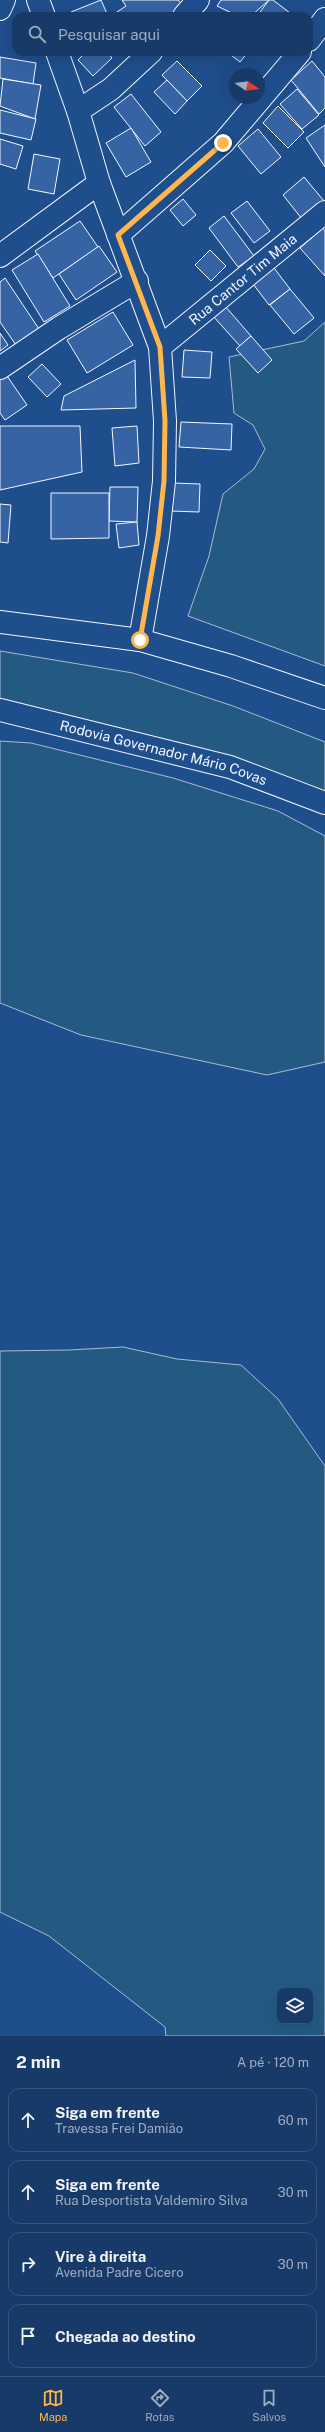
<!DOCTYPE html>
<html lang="pt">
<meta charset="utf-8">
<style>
:root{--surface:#173a69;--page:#244571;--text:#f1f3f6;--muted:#9eadc0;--line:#36547d;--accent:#ffb74d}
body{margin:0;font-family:"Public Sans",sans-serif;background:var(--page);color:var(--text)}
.controls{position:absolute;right:12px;bottom:12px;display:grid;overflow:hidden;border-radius:8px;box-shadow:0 4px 16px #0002}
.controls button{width:36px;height:36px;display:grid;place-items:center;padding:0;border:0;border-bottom:1px solid var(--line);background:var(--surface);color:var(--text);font:20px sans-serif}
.compass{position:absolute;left:229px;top:68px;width:36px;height:36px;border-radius:50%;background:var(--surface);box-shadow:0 4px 16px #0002;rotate:103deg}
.stop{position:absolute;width:12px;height:12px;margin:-9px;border:3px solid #ffb74d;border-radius:50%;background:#fff}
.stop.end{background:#ffb74d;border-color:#fff;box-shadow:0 1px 4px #0008}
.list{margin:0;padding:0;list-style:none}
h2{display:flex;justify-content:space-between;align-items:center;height:52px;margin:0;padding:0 16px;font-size:17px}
h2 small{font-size:13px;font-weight:400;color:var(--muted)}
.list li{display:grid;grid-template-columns:26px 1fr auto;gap:12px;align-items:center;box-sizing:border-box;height:64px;margin:0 8px 8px;padding:0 8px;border:1px solid var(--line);border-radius:12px}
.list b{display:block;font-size:15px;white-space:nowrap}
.list p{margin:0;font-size:13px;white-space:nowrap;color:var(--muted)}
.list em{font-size:13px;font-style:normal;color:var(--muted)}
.icon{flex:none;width:22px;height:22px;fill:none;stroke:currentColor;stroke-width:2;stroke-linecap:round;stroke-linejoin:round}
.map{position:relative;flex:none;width:325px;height:2036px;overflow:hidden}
.search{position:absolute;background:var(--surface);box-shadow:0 4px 16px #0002;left:12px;right:12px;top:12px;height:44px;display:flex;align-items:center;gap:10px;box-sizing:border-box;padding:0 14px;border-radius:12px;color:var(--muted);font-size:15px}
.sheet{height:340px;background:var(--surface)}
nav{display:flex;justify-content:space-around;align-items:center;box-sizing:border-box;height:56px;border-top:1px solid var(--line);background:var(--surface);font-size:11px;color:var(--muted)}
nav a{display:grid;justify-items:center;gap:2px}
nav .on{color:var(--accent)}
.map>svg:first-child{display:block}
.green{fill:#245a82;stroke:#a8bbd7;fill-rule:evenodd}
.building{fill:#3563a3;stroke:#f2f6ff}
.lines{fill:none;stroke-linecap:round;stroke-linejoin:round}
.minor-casing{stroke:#f2f6ff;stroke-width:24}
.trunk-casing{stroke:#f2f6ff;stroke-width:24}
.minor{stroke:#1f4e8c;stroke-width:22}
.trunk{stroke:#1f4e8c;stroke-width:22}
.route{stroke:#ffb74d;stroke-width:5}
.labels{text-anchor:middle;stroke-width:3;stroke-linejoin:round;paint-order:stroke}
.street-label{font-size:14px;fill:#f2f6ff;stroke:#1f4e8c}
</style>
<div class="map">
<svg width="325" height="2036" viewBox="0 0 325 2036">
<rect width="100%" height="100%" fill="#1f4e8c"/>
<g class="green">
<polygon points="325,322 325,666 188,616 209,556 223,494 254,469 265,449 253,425 234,413 229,357 304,341"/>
<polygon points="0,651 133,673 233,706 325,742 325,813 197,748 75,717 0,701"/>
<polygon points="0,741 31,743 173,778 278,811 325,836 325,1062 267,1075 81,1035 0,1003"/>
<path d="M123,1347L177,1359L241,1365L278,1399L325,1466V2036H166L165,2027L49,1936L0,1912V1351L69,1350ZM280,1991H310V2021H280Z"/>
</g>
<g class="building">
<polygon points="101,0 108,16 72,16 71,12"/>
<polygon points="122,0 178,0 182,4 169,16 111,16 126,6"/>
<polygon points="221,0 269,0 251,16 238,16 217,6"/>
<polygon points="269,0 273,0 294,16 257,16"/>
<polygon points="86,52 107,52 112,58 93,76 78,60"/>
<polygon points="227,52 248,52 240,62"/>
<polygon points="0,57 36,63 33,84 0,78"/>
<polygon points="177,61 202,86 187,101 162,75"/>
<polygon points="312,61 325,77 325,108 319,114 291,80"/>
<polygon points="3,79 41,85 35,119 0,106"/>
<polygon points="167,80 187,101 175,114 154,92"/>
<polygon points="297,89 319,115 302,129 280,104"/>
<polygon points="131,94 161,132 145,146 114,107"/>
<polygon points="278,106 304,132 288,148 263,123"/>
<polygon points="0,110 36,119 31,140 0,133"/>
<polygon points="325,125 325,167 306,138"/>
<polygon points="131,128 151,162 126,177 106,143"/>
<polygon points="258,129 281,157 261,174 238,146"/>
<polygon points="0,139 23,146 16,169 0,164"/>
<polygon points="34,154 60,159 54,194 28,189"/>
<polygon points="304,177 324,201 302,219 283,195"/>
<polygon points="183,199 196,215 183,226 170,210"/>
<polygon points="247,201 270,231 254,243 231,213"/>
<polygon points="224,216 254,256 238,267 209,228"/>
<polygon points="80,221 98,247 53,278 35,251"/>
<polygon points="323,228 325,231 325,276 300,248"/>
<polygon points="99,246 117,272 76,300 59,274"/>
<polygon points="210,250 226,266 211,281 195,265"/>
<polygon points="38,254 70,306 44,322 12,270"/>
<polygon points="271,264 290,289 269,305 250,280"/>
<polygon points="5,278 39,329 16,345 0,322 0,282"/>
<polygon points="290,289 314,318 294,334 270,305"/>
<polygon points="225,306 251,336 240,346 213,316"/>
<polygon points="113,312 133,345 87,373 67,340"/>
<polygon points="0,333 8,345 0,351"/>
<polygon points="251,336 272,360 258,373 236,349"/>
<polygon points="184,350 212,352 210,378 182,377"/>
<polygon points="135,360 136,408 61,410 64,396"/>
<polygon points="42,364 61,384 47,397 28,377"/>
<polygon points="5,373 27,405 5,420 0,413 0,376"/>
<polygon points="181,422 232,424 231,450 179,447"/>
<polygon points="0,426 80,426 82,472 0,490"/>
<polygon points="137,426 139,463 115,466 112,428"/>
<polygon points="173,483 200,484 199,512 171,511"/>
<polygon points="110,487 138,487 137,522 109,521"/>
<polygon points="51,493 109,493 109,538 51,539"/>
<polygon points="0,504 11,505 8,543 0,542"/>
<polygon points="137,522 139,545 119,548 116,524"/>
</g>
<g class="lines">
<defs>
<g id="minor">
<polyline points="38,0 44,16"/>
<polyline points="0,9 4,0"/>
<polyline points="184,16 198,0"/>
<polyline points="309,40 325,19"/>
<polyline points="57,52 78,111 99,183 160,347 165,421 164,481 158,536 140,640"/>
<polyline points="78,111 111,89 151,52"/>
<polyline points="118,235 223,143 300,52"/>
<polyline points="0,256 99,183"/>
<path id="s1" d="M160,347L325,212"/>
<polyline points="0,368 59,328 137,281"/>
</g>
<g id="trunk">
<polyline points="0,622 140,640 231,666 325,698"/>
<path id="s2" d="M0,710L230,767L325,803"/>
</g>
</defs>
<use href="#minor" class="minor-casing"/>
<use href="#trunk" class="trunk-casing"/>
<use href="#minor" class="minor"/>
<use href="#trunk" class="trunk"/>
</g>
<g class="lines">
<polyline class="route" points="140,640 158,536 164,481 165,421 160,347 118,235 223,143"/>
</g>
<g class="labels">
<g class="street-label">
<text dy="5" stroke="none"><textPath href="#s1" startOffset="107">Rua Cantor Tim Maia</textPath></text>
<text dy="5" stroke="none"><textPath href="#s2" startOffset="169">Rodovia Governador Mário Covas</textPath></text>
</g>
</g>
</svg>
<div class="controls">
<button><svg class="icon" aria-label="layers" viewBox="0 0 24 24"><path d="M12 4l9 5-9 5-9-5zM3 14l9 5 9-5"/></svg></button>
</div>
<svg class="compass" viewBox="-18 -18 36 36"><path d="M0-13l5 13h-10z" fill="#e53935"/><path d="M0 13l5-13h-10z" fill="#9eadc0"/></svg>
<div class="stop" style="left:140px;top:640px"></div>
<div class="stop end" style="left:223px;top:143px"></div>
<div class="search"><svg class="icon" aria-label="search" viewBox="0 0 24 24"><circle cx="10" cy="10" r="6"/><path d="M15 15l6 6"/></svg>Pesquisar aqui</div>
</div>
<section class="sheet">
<h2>2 min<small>A pé · 120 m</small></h2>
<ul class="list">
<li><svg class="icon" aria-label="ahead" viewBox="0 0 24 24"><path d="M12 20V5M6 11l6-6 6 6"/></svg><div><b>Siga em frente</b><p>Travessa Frei Damião</p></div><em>60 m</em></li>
<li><svg class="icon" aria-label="ahead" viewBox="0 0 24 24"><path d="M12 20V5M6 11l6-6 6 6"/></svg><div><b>Siga em frente</b><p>Rua Desportista Valdemiro Silva</p></div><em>30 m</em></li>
<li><svg class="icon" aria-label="right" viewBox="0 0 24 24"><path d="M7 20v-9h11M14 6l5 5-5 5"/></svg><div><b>Vire à direita</b><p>Avenida Padre Cicero</p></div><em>30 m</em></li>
<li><svg class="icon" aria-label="arrive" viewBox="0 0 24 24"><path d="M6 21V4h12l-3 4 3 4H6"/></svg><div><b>Chegada ao destino</b></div></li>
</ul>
</section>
<nav>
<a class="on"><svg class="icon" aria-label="map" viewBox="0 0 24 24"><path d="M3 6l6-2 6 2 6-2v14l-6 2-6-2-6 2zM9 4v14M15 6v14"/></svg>Mapa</a>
<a><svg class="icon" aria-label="directions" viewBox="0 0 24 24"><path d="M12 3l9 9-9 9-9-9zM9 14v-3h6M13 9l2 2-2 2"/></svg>Rotas</a>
<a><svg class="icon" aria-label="saved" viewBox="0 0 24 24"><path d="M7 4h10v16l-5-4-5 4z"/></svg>Salvos</a>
</nav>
